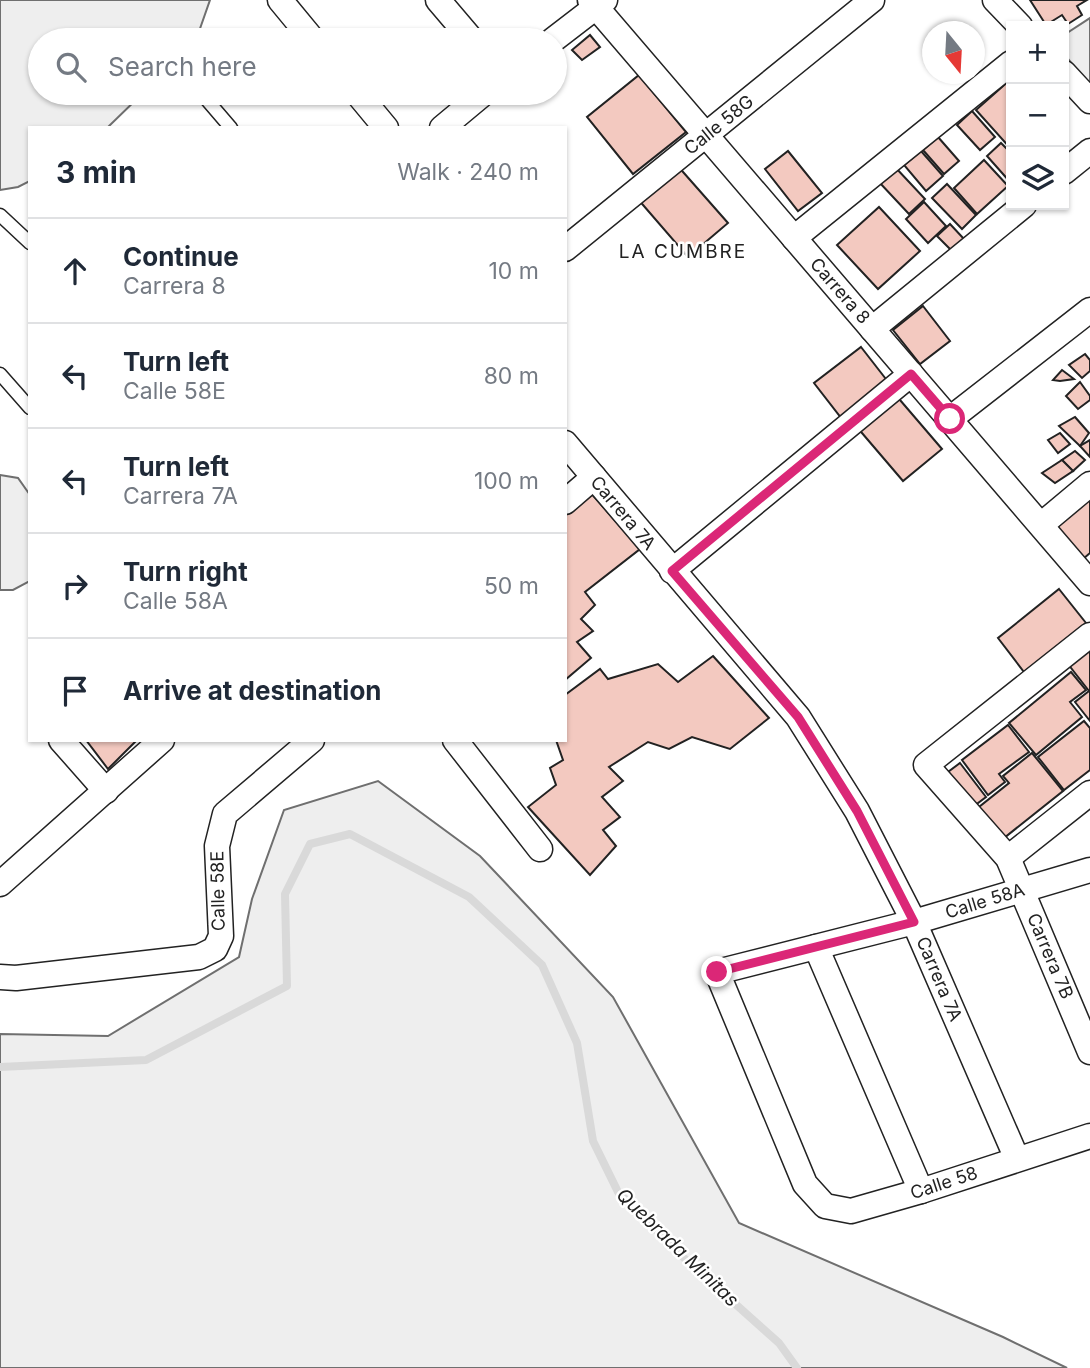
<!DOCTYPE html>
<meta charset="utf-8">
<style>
:root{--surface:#fff;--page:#f6f6f7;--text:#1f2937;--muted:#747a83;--line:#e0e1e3}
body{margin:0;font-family:Inter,sans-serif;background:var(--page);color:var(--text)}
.controls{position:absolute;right:21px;top:21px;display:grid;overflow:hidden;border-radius:0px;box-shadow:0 2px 5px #0004}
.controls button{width:63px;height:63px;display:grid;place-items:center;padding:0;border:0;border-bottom:2px solid var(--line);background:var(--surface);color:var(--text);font:35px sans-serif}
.compass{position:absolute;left:922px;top:21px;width:63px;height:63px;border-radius:50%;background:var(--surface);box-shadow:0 2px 5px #0004;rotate:162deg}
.stop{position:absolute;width:21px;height:21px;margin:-16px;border:5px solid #db2777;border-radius:50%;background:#fff}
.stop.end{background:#db2777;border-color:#fff;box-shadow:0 2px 7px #0008}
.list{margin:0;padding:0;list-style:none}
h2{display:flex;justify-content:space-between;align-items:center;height:91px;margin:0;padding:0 28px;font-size:30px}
h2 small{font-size:23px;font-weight:400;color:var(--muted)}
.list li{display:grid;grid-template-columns:46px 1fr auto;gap:21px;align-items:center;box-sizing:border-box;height:105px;padding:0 28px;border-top:2px solid var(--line)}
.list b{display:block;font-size:26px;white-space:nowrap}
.list p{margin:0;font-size:23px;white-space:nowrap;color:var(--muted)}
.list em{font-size:23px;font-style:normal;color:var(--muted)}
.icon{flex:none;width:38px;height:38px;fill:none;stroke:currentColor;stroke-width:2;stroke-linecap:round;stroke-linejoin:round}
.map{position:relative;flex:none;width:1090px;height:1368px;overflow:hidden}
.search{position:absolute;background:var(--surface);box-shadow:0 2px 5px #0004;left:28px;top:28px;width:539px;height:77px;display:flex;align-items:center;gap:18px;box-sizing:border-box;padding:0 24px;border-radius:38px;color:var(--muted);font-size:26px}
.panel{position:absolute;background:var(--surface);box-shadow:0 2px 5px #0004;left:28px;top:126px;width:539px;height:616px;border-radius:0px}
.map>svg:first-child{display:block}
.green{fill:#eee;stroke:#6f6f6f;stroke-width:2}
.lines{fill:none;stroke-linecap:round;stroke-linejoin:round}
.stream{stroke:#d9d9d9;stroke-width:8}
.building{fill:#f3c9c0;stroke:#222;stroke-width:2}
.lane-casing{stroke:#222;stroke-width:15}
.street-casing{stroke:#222;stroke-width:27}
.lane{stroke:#fff;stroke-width:12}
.street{stroke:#fff;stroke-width:24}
.route{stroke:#db2777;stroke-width:9}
.labels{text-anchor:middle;stroke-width:5;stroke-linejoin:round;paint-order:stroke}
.street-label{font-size:18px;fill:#222;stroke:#fff}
.neighbourhood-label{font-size:19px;letter-spacing:2px;fill:#222;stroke:#fff}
.water-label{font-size:19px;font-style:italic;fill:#222;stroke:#fff}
</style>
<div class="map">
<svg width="1090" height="1368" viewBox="0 0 1090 1368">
<rect width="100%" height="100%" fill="#fff"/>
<g class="green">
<polygon points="0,0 210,0 196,40 40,40 40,93 143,93 107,128 30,128 30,181 18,187 0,190"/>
<polygon points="1090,18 1090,86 1064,54 1064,35"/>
<polygon points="0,475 18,478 30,495 30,581 13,590 0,590"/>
<polygon points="378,781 480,856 613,997 739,1223 1003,1337 1067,1368 0,1368 0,1034 108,1036 239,957 252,899 284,810"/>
</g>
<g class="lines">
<polyline class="stream" points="0,1067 146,1060 287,986 285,894 310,844 350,834 469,897 542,965 577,1043 593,1141 618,1192 685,1259 779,1343 797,1368"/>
</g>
<g class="building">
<polygon points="1030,0 1087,0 1077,6 1082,15 1068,24 1062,15 1046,25"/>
<polygon points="590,35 600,47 582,60 572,50"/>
<polygon points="639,75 686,132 633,174 587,117"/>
<polygon points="1011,79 1011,149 976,110"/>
<polygon points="972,111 995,137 980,150 957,125"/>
<polygon points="938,137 959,161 944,174 923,150"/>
<polygon points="1001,143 1011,153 1011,183 987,156"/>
<polygon points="788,151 822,193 798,211 765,169"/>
<polygon points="921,151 943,176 926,191 904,165"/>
<polygon points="984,160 1008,186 977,214 954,188"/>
<polygon points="676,164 728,223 688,257 637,198"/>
<polygon points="895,167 925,199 909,214 879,182"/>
<polygon points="947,184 976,215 962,229 932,198"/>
<polygon points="924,202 946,226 928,243 906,219"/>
<polygon points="879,207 920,251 878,289 837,245"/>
<polygon points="950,224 964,239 952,251 937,236"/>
<polygon points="923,306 950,341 920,364 893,330"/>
<polygon points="861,347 889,383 842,419 814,383"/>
<polygon points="1085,354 1090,360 1090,371 1082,378 1069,365"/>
<polygon points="1062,370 1074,379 1060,381 1053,380"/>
<polygon points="1080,382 1090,396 1090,400 1078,409 1066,396"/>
<polygon points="894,393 942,449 903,481 856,426"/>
<polygon points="1075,417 1089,433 1080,446 1059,426"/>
<polygon points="1060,433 1070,444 1058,453 1048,440"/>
<polygon points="1090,440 1090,457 1080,446"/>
<polygon points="1075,451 1085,460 1073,471 1062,460"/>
<polygon points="1062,460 1073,471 1055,483 1042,473"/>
<polygon points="590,492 640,549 585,592 595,605 581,619 593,631 577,642 591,658 565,680 565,512"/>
<polygon points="1090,497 1090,553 1083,559 1055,526"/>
<polygon points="1059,589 1086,623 1024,672 998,638"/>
<polygon points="1090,650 1090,721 1075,702 1089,691 1068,664"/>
<polygon points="713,656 769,718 730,749 692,737 669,749 648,742 609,767 623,781 602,797 620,817 603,830 616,846 590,875 528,807 556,785 550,768 563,760 556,740 565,740 565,695 600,669 608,679 658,664 678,682"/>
<polygon points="1071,672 1086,690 1070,702 1082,717 1036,755 1009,723"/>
<polygon points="1084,721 1090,728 1090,770 1064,790 1038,757"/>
<polygon points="1008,725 1029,752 999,774 1005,782 988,795 962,760"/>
<polygon points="86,740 137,740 108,769"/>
<polygon points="1032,753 1063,791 999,842 974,811 1009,783 1003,776"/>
<polygon points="960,763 986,797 970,809 944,775"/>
</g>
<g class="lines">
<defs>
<g id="lane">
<polyline points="201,93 231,128"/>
<polyline points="0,215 30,243"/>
<polyline points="0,374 30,408"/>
</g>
<g id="street">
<polyline points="280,0 313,40"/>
<polyline points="438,0 472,40"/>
<polyline points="590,0 1090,583"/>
<polyline points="995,0 1020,26"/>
<polyline points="553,40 605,0"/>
<polyline points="1064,73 1090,101"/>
<polyline points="357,93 386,128"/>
<polyline points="442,128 484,93"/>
<polyline points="1064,172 1090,151"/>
<polyline points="794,238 1011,63"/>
<polyline points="565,249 872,0"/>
<polyline points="872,329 1024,205"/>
<polyline points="950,419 1090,310"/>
<polyline points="565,443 798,717 857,811 914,922 1017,1159"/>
<polyline points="565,502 594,477"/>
<polyline points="1041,525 1090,484"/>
<polyline points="672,571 911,374"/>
<polyline points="1090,635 926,765 1008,858 1090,1052"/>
<polyline points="61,740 106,791"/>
<polyline points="455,740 540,849"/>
<polyline points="1008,858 1090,793"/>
<polyline points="1090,870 914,922 717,972 805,1184 825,1206 851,1211 921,1191 1090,1136"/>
<polyline points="0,884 162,740"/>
<polyline points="816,947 921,1191"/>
<polyline points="0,977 16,978 199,957 215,949 221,936 217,846 225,814 312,740"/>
</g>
</defs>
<use href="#lane" class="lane-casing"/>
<use href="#street" class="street-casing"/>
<use href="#lane" class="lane"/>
<use href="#street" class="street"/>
</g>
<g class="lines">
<polyline class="route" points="717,972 914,922 857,811 798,717 672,571 911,374 950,419"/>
</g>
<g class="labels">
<g class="street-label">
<text transform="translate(719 125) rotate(-39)" y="6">Calle 58G</text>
<text transform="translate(840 291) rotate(49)" y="6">Carrera 8</text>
<text transform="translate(623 513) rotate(50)" y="6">Carrera 7A</text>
<text transform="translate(218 891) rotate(-91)" y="6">Calle 58E</text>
<text transform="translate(985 901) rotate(-17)" y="6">Calle 58A</text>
<text transform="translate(1050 956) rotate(67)" y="6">Carrera 7B</text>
<text transform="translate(939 979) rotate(67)" y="6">Carrera 7A</text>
<text transform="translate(944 1183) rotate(-18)" y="6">Calle 58</text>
</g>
<g class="neighbourhood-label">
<text x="683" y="258">LA CUMBRE</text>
</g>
<g class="water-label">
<text transform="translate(678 1247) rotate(44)" y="7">Quebrada Minitas</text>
</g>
</g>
</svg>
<div class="controls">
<button>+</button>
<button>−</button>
<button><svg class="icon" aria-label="layers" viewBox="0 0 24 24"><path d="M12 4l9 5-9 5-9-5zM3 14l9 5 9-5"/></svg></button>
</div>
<svg class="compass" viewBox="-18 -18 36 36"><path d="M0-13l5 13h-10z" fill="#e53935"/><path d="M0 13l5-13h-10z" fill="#747a83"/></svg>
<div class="stop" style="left:950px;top:419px"></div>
<div class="stop end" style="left:717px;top:972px"></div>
<div class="search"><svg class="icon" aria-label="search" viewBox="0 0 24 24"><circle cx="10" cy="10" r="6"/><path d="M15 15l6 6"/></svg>Search here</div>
<section class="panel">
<h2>3 min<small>Walk · 240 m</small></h2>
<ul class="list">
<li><svg class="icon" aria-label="ahead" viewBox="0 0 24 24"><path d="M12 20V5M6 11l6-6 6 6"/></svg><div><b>Continue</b><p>Carrera 8</p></div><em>10 m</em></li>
<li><svg class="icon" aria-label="left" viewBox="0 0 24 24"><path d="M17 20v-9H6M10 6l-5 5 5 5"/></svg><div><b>Turn left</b><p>Calle 58E</p></div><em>80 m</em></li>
<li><svg class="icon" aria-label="left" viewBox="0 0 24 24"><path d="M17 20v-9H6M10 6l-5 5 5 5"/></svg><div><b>Turn left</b><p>Carrera 7A</p></div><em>100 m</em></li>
<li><svg class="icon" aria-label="right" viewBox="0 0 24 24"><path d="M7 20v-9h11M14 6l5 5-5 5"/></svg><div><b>Turn right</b><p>Calle 58A</p></div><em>50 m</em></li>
<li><svg class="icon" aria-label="arrive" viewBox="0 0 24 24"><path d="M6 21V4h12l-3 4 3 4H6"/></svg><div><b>Arrive at destination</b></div></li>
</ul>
</section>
</div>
